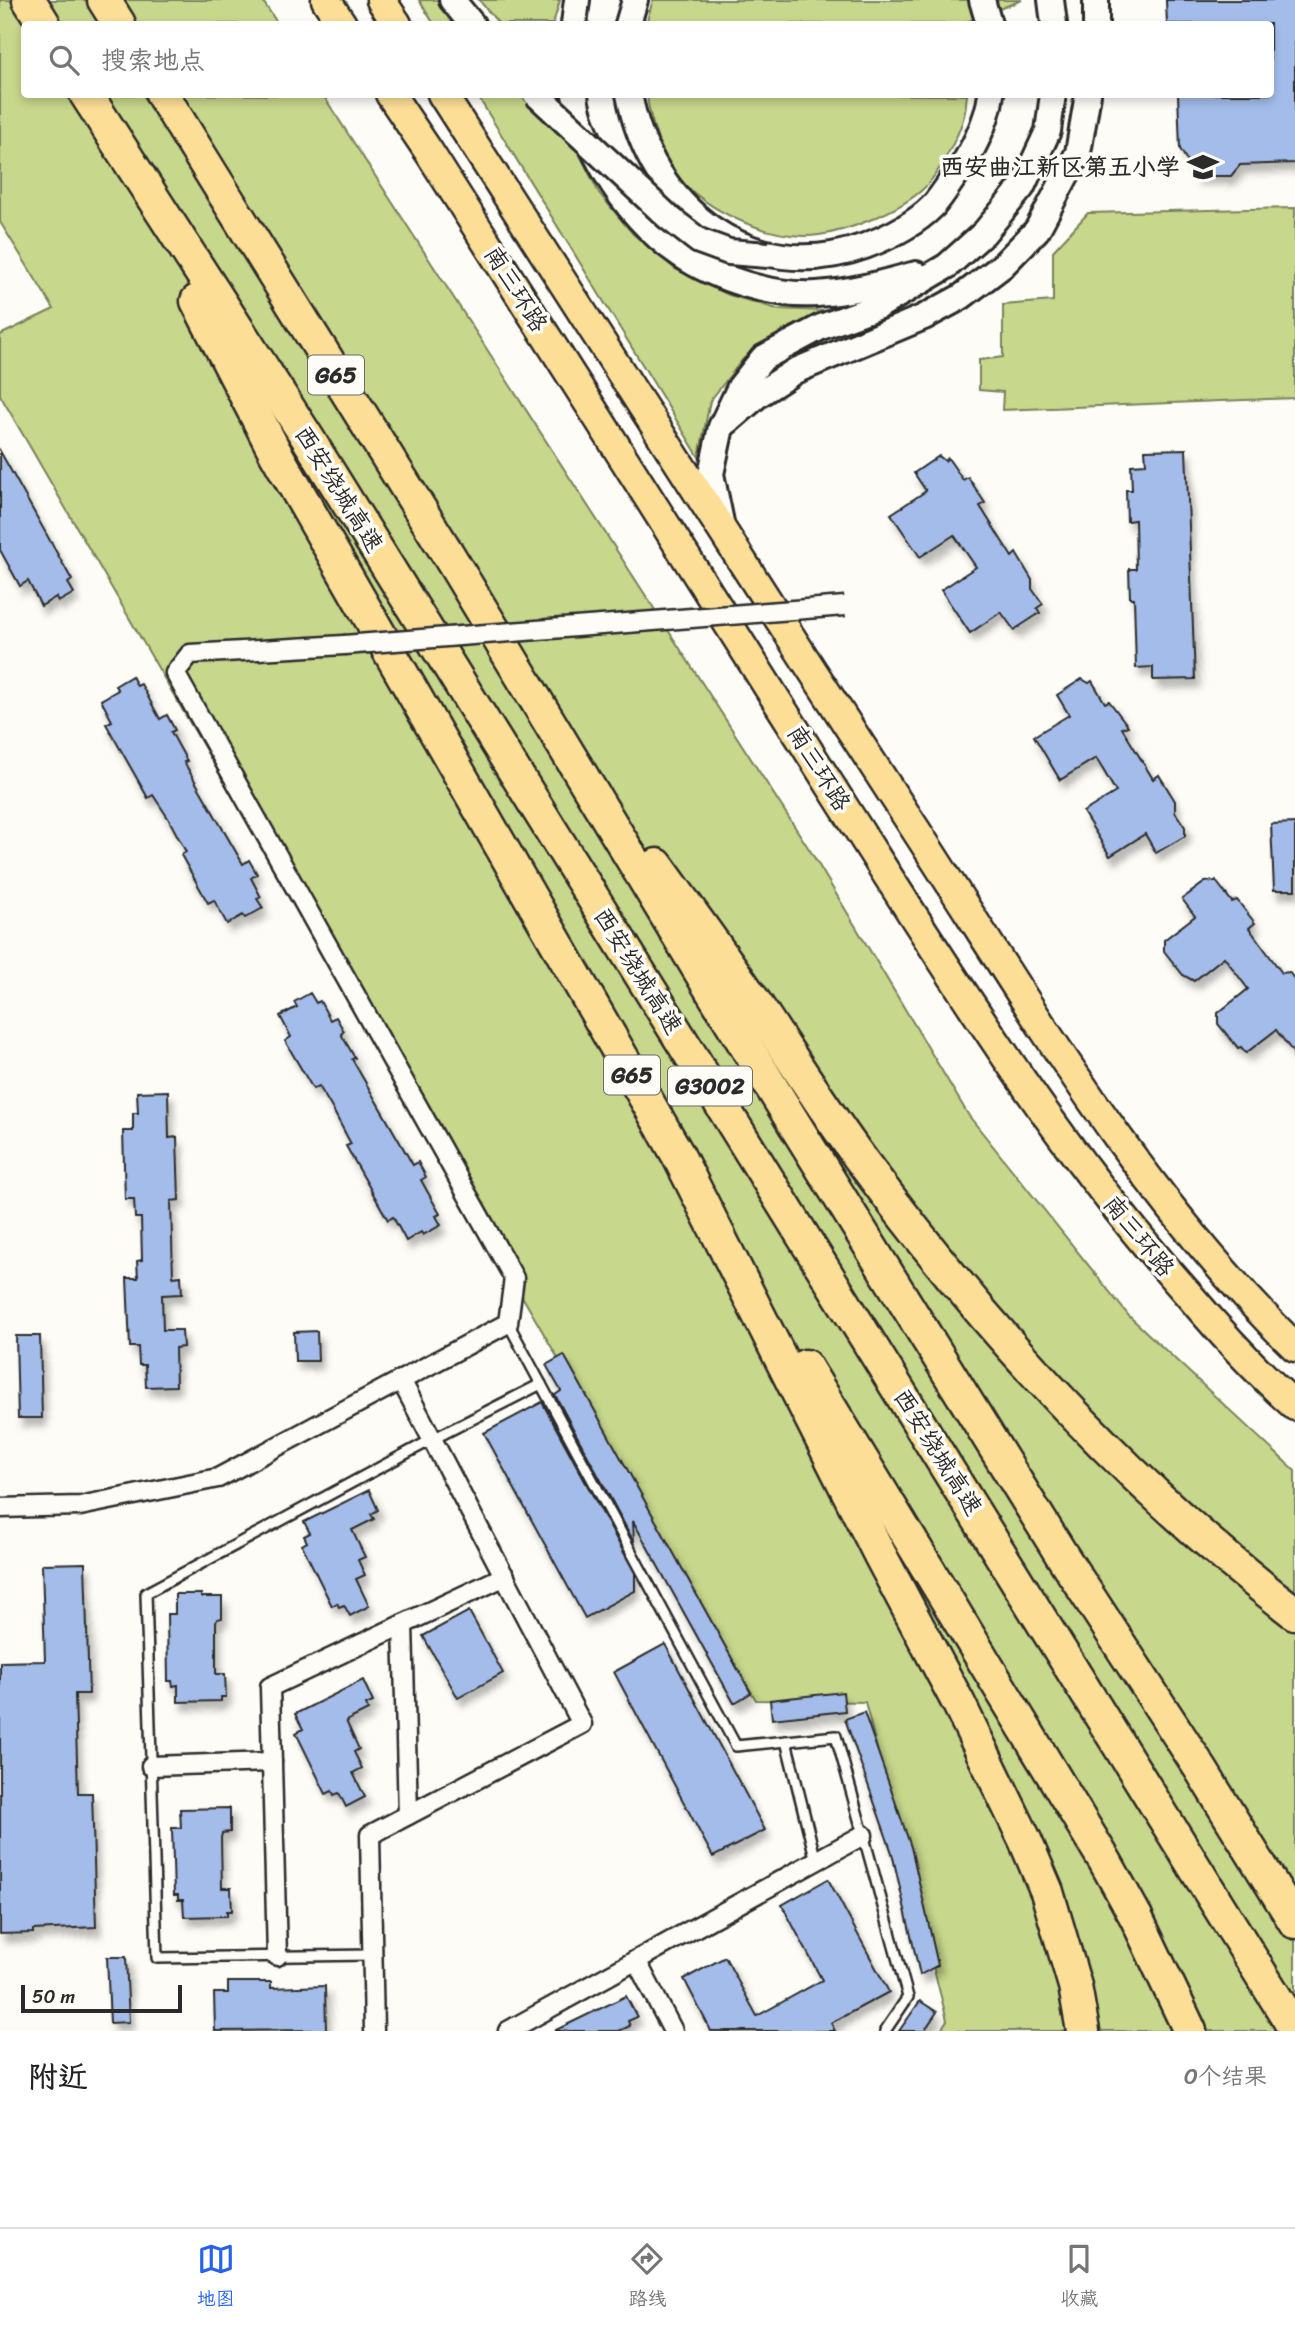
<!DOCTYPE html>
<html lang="zh">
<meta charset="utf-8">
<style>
:root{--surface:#fff;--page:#f2f2f2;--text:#222;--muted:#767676;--line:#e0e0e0;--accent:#2563eb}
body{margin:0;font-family:Sriracha,"LXGW WenKai TC",sans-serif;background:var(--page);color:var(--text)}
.scale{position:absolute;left:21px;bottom:18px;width:161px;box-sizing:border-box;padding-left:7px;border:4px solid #2b2b2b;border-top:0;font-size:19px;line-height:24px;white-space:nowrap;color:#2b2b2b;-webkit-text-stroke:5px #fdfcf7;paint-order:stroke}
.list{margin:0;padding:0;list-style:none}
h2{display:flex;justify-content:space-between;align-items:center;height:91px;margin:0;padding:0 28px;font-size:30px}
h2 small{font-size:23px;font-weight:400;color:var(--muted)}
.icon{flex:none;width:38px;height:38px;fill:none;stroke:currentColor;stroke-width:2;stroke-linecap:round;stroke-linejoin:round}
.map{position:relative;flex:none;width:1295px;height:2031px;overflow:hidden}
.search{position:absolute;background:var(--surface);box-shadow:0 4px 10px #0003;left:21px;right:21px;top:21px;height:77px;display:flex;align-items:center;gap:18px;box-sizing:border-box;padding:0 24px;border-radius:7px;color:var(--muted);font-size:26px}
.sheet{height:196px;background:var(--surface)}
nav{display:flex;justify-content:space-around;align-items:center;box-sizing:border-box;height:98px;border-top:2px solid var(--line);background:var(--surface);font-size:19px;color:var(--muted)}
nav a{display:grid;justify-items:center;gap:4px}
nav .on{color:var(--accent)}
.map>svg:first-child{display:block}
.green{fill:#c7d78b;stroke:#79815b;stroke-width:2}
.building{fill:#a3bce9;stroke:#2b2b2b;stroke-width:2;filter:url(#shadow)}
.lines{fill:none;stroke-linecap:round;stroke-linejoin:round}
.service-casing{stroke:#2b2b2b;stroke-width:14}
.minor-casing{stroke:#2b2b2b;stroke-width:23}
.secondary-casing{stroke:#2b2b2b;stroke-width:30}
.trunk-casing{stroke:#2b2b2b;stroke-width:33}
.motorway-casing{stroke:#2b2b2b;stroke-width:37}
.service{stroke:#fdfcf7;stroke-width:9}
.minor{stroke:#fdfcf7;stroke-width:18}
.secondary{stroke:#fdfcf7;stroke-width:24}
.trunk{stroke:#fcde96;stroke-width:28}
.motorway{stroke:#fcde96;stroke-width:32}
.minor-bridge-casing{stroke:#2b2b2b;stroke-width:23;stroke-linecap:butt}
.secondary-bridge-casing{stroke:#2b2b2b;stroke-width:30;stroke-linecap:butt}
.minor-bridge{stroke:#fdfcf7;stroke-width:18}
.secondary-bridge{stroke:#fdfcf7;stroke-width:24}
.labels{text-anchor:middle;stroke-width:7;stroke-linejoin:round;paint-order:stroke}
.shield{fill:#fdfcf7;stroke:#6a6a68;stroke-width:2}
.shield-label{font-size:23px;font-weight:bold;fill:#2b2b2b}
.poi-label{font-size:24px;font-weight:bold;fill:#2b2b2b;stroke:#fdfcf7;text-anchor:end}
.street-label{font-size:24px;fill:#2b2b2b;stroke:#fdfcf7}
</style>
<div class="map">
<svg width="1295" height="2031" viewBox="0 0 1295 2031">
<defs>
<filter id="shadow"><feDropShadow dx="4.5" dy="8" stdDeviation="3.5" flood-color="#0004"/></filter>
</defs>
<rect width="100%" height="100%" fill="#fdfcf7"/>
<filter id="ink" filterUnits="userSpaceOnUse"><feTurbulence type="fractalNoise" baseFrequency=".0143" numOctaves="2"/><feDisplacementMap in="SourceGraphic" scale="14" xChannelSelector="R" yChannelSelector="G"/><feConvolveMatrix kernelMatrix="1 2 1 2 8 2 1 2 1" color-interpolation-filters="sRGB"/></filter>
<g filter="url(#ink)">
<g class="green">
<polygon points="0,0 262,0 278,24 24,24 24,94 323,95 811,852 969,1116 1129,1316 1295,1471 1295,2031 940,2031 947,2020 865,1702 756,1700 0,395 0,335 54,309 0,222"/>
<polygon points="419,0 437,0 456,24 434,24"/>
<polygon points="479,0 560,0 553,24 499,24"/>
<polygon points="653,0 1022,0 961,24 646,24"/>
<polygon points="477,95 520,95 578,151 599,193 633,234 675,269 729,295 777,309 827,311 783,330 743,359 710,401 699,457"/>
<path d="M647,95V94L967,95C966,101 966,109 964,116C959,136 937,177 922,190C900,210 849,231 819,235C773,241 716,215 683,183C665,165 649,119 647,95Z"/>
<polygon points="1295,208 1295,398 1002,410 1003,392 979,390 979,360 1003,357 1003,305 1053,301 1053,251 1088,213"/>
</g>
<g class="building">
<polygon points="1166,0 1295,0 1295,163 1240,165 1231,176 1196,176 1180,149 1178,94 1270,94 1270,24 1167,24"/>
<polygon points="1186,449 1195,679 1153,680 1153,667 1136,668 1134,598 1130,598 1129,569 1136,569 1135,520 1127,521 1126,490 1132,490 1131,465 1146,464 1145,450"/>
<polygon points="0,451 72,580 68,583 74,593 58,602 56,597 41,606 28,581 20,586 0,550"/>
<polygon points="939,456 945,461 948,458 963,480 968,477 985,503 980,506 1012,557 1016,553 1032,580 1032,589 1043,604 1037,608 1040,613 1014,630 1001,612 970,633 941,590 976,567 954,535 920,557 891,514 926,491 914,473"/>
<polygon points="132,676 137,686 141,684 160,719 167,715 175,730 171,732 187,761 184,762 243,864 249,860 257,874 251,878 261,897 257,899 263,908 245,918 243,915 227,924 214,900 208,903 181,855 186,852 168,818 153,795 148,798 106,724 112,721 101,700 118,690 115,686"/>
<polygon points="1082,679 1089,683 1092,681 1105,703 1109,701 1128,726 1122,728 1153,779 1159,775 1175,801 1175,812 1185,827 1185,836 1156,853 1145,834 1110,856 1083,812 1116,792 1096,758 1060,780 1034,736 1069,715 1057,695"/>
<polygon points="1295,823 1295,890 1274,890 1271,824"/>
<polygon points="1216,881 1232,902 1237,900 1255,923 1249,928 1282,973 1289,972 1295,980 1295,1055 1276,1030 1246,1053 1241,1047 1238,1048 1218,1024 1218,1013 1248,989 1224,957 1194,981 1183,975 1164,951 1164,940 1195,916 1182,899 1205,882"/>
<polygon points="310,993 316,1003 320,1001 330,1020 336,1017 344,1031 341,1034 355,1058 352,1059 413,1165 418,1162 426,1177 421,1180 440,1214 436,1216 441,1225 423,1235 421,1232 406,1241 393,1217 388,1220 346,1146 351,1144 333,1110 319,1086 313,1089 285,1041 291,1037 280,1016 297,1007 294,1002"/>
<polygon points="168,1091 169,1138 177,1137 179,1200 171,1201 173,1277 181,1276 182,1294 162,1295 163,1330 182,1330 183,1347 175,1348 176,1386 146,1387 145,1365 139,1365 138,1347 130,1347 127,1278 138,1278 137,1261 142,1260 141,1218 135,1218 134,1199 125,1199 123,1131 133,1131 133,1113 138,1113 137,1092"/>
<polygon points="317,1331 318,1361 295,1361 294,1332"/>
<polygon points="16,1336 40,1336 42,1418 18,1418"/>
<polygon points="564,1355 751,1693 734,1703 633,1521 634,1542 555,1395 561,1391 546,1365"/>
<polygon points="542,1402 635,1573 635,1591 585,1618 484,1433"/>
<polygon points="369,1490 378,1510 371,1514 374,1519 352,1530 365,1557 358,1560 365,1575 356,1579 369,1606 350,1616 344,1605 339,1607 337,1603 332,1606 302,1545 307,1542 304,1536 310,1533 304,1522"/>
<polygon points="85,1563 89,1694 75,1694 78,1793 92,1793 96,1927 33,1930 33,1933 0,1934 0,1662 45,1661 42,1564"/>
<polygon points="175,1594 201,1594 201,1597 222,1597 222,1618 217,1619 216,1623 216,1674 225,1674 226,1697 221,1697 221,1701 178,1702 178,1685 173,1686 172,1681 168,1681 167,1614 175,1614"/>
<polygon points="469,1611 503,1673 458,1698 423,1636"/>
<polygon points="665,1644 765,1830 713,1857 614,1672"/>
<polygon points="363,1680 373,1702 366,1705 368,1710 346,1721 359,1749 354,1752 362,1768 353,1773 365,1797 346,1807 339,1793 334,1795 332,1791 326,1794 296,1733 303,1729 295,1714"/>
<polygon points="843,1692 845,1711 772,1719 770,1700"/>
<polygon points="864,1712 911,1847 938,1965 920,1975 892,1853 845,1719"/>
<polygon points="230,1808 230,1832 222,1833 221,1838 222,1888 231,1888 232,1911 227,1911 227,1916 184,1917 183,1900 178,1900 178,1895 174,1895 172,1828 181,1828 180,1809"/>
<polygon points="828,1879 889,1992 831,2023 835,2031 711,2031 684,1979 725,1957 757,2016 822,1980 782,1905"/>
<polygon points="107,1957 126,1957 129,2022 110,2023"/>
<polygon points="228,1982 271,1982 271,1988 325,1986 326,2030 215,2031 214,1993 228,1993"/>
<polygon points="626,1996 637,2017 628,2021 630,2026 619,2031 554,2031"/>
<polygon points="920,2001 937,2012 924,2031 899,2031"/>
</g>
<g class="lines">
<defs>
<g id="service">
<polyline points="508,1323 736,1746 836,1736 908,1997 885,2031"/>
<polyline points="786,1741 816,1861"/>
<polyline points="372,1955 157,1958 146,1593 433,1439 541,1384"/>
</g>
<g id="minor">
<polyline points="0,1508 80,1506 218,1478 508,1323 514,1278 175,673 190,654 344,645"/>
<polyline points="403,1624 408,1815"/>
<polyline points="151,1766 272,1762"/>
<polyline points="277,1956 270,1687 505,1576"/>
<polyline points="636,1960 673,2031"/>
<polyline points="374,2031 370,1835 582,1724 401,1380"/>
<polyline points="508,2031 863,1835"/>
</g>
<g id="secondary">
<polyline points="452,0 472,24"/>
<polyline points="982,0 989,24"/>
<polyline points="1051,0 1054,24"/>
<polyline points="1096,0 1096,24"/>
<polyline points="574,24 577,0"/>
<polyline points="628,24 635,0"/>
<path d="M575,94C576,119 594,152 606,173C624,204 651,235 681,255C716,279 775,297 817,294C851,292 883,283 916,274"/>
<path d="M629,94C650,208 750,288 865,246C889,237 914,225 933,206C940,198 946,189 952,180C969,159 988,122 991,94"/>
<polyline points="727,422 758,395 795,371 924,317 961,297 1002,266 1037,230 1078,153 1088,94"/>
<polyline points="722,527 711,474 721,427 740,387 763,358 821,327 879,306 947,266 984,233 1022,187 1048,131 1053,94"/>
</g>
<g id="trunk">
<polyline points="326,0 342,24"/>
<polyline points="381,0 397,24"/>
<path d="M390,94L429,152C568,370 706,588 844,807C951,975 1056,1146 1189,1295C1222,1334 1257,1372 1295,1406"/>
<path d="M442,94C601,343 760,591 921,838C1035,1014 1143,1199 1295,1347"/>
</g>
<g id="motorway">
<polyline points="29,0 44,24"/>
<polyline points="104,0 119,24"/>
<polyline points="86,94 307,437 1295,2029"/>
<polyline points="162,94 449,556 710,988 1061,1554 1200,1768 1295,1922"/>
<polyline points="197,301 275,452 678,1155 880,1555 959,1704 1025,1840 1047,1892 1075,1986 1083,2031"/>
<path d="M657,865C693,915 730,965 764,1016C797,1066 829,1117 865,1165C988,1332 1130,1486 1295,1613"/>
<polyline points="805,1366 1105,1861 1136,1917 1190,2031"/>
</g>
</defs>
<use href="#service" class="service-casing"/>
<use href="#minor" class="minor-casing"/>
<use href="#secondary" class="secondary-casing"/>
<use href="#trunk" class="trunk-casing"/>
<use href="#motorway" class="motorway-casing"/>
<use href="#service" class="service"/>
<use href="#minor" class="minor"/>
<use href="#secondary" class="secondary"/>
<use href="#trunk" class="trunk"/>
<use href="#motorway" class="motorway"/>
<defs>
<polyline id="minor-bridge" points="344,645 845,606"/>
<polyline id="secondary-bridge" points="536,94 668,217 699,241 729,252 768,255"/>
</defs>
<use href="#minor-bridge" class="minor-bridge-casing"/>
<use href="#secondary-bridge" class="secondary-bridge-casing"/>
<use href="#minor-bridge" class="minor-bridge"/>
<use href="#secondary-bridge" class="secondary-bridge"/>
</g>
</g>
<defs>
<symbol id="school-bare" viewBox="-9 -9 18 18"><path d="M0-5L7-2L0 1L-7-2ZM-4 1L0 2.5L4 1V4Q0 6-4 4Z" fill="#2b2b2b" stroke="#fdfcf7" stroke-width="2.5" paint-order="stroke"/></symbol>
</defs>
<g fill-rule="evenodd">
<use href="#school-bare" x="1181" y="145" width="44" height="44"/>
</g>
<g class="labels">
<g class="shield">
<rect x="308" y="355.5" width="56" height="39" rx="5"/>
<rect x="604" y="1055.5" width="56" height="39" rx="5"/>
<rect x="668" y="1066.5" width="84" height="39" rx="5"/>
</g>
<g class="shield-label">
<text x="336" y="383">G65</text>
<text x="632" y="1083">G65</text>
<text x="710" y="1094">G3002</text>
</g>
<g class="poi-label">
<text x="1180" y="175">西安曲江新区第五小学</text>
</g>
<g class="street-label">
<text transform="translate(516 289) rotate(58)" y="8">南三环路</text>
<text transform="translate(339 489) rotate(58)" y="8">西安绕城高速</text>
<text transform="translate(819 768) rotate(58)" y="8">南三环路</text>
<text transform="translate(638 971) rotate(58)" y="8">西安绕城高速</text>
<text transform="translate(1139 1236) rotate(51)" y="8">南三环路</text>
<text transform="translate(938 1452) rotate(58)" y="8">西安绕城高速</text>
</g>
</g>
</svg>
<div class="scale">50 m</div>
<div class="search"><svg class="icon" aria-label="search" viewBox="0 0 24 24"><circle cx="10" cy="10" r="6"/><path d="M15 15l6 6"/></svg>搜索地点</div>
</div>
<section class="sheet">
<h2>附近<small>0个结果</small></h2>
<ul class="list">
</ul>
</section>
<nav>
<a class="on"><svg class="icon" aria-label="map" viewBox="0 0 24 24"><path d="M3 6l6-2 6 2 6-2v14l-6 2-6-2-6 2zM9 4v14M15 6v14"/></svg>地图</a>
<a><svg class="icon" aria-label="directions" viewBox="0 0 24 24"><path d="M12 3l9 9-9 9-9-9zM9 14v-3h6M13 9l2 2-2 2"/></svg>路线</a>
<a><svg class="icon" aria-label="saved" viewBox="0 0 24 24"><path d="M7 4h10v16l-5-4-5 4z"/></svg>收藏</a>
</nav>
